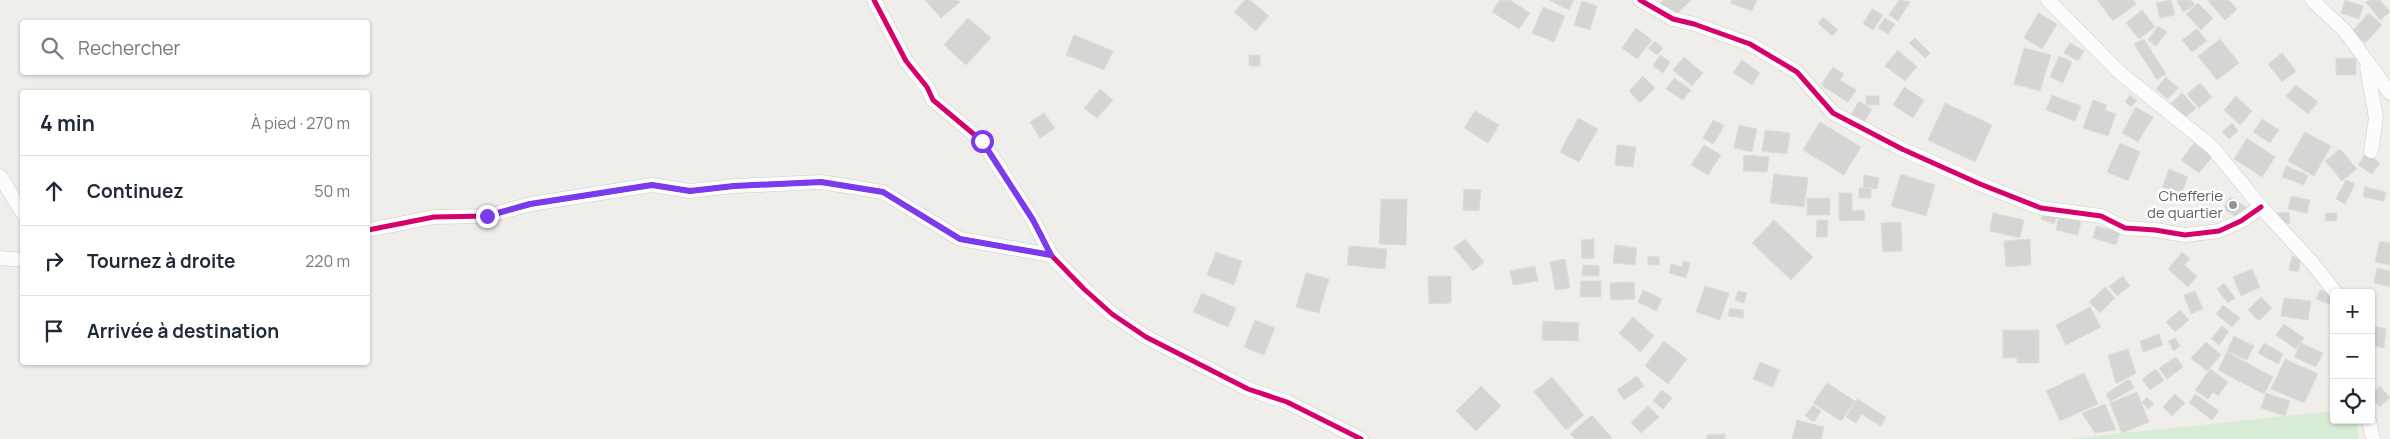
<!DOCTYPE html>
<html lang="fr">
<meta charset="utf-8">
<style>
:root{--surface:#fff;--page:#f6f6f7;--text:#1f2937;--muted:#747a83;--line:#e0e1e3}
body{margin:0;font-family:Manrope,sans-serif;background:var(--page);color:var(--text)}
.controls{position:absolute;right:15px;bottom:15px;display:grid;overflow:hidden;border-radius:5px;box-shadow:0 1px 4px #0004}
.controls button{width:45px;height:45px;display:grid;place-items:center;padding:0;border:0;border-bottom:1px solid var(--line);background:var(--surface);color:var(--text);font:25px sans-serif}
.stop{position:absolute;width:15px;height:15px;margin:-11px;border:4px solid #7c3aed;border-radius:50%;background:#fff}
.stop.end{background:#7c3aed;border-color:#fff;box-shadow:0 1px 5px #0008}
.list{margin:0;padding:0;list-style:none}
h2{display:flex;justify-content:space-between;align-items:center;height:65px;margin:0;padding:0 20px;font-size:21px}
h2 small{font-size:16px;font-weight:400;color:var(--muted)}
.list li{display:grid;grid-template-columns:32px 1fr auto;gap:15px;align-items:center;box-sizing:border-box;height:70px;padding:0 20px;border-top:1px solid var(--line)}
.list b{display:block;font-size:19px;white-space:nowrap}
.list em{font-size:16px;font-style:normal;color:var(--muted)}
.icon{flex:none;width:28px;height:28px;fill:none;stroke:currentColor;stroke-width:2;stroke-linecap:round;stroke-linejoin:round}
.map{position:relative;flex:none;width:2390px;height:439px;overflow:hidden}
.search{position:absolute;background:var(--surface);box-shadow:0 1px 4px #0004;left:20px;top:20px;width:350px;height:55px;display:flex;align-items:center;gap:12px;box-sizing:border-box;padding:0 18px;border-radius:5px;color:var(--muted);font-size:19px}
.panel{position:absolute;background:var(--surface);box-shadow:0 1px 4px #0004;left:20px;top:90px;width:350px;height:275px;border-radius:5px}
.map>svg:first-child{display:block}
.green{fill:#d8ebd6}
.building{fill:#d6d5d3;stroke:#deddd9}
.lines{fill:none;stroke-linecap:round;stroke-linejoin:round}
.minor-casing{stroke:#cbcccc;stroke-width:15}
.minor{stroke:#fdfcfc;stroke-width:14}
.cycleway-casing{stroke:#fff;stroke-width:8}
.cycleway{stroke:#d6006c;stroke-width:5}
.route{stroke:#7c3aed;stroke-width:6}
.poi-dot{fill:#919496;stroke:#fff;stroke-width:2}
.labels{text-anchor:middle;stroke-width:5;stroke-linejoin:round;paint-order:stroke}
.poi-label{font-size:15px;fill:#5f6368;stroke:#fff;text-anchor:end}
</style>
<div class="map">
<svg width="2390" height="439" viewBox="0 0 2390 439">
<rect width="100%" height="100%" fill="#efeeea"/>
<polygon class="green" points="2334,411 2334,420 2356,420 2359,439 2067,439"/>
<g class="building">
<polygon points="925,0 958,0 960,2 941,18"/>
<polygon points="1245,0 1250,0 1269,16 1256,31 1234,12"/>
<polygon points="1500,0 1510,0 1530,13 1519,29 1492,12"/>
<polygon points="1549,0 1574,0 1569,10"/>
<polygon points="1663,0 1691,0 1675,16 1661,3"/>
<polygon points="1732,0 1757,0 1752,11 1731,3"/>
<polygon points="1899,0 1910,2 1898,21 1889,15"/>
<polygon points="2097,0 2133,0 2136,4 2113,21"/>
<polygon points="2171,0 2175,15 2160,18 2156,3"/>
<polygon points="2179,0 2191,0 2195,5 2183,12 2177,1"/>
<polygon points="2207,0 2229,0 2237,9 2225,20"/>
<polygon points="2345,0 2363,6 2359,19 2341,13"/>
<polygon points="2370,0 2380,0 2390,12 2380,20 2366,2"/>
<polygon points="1582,1 1597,6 1590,30 1574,25"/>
<polygon points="2198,3 2213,18 2201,30 2186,14"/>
<polygon points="1543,7 1565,16 1554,42 1532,33"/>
<polygon points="1872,9 1883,15 1873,30 1863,24"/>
<polygon points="2142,10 2155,27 2139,39 2126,23"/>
<polygon points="2038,13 2057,24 2042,49 2024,38"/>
<polygon points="2369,13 2382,25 2365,43 2352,31"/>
<polygon points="1823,17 1838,30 1832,36 1818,23"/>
<polygon points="968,18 991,38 966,65 944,45"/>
<polygon points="1885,18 1895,24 1888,34 1878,28"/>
<polygon points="2158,26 2167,32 2156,46 2148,40"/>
<polygon points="1636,28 1652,40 1637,59 1622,48"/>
<polygon points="2197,29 2207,41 2192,52 2182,40"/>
<polygon points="1074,35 1113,51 1104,70 1066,55"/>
<polygon points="1915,38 1930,53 1925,58 1909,43"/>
<polygon points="2144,39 2166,74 2157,80 2134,44"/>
<polygon points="2220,39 2239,63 2217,80 2198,56"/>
<polygon points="1655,41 1663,48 1657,55 1648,48"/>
<polygon points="2070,43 2084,51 2078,61 2064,53"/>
<polygon points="2024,48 2051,55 2040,91 2014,84"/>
<polygon points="1898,50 1917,67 1905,81 1885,66"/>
<polygon points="2282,53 2296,71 2282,82 2268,64"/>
<rect x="1249" y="55" width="11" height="11"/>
<polygon points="1660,55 1670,62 1663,73 1653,66"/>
<polygon points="2059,56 2072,62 2063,83 2050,77"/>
<polygon points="1684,57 1703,73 1692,86 1673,70"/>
<rect x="2336" y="58" width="20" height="17"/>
<polygon points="1742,60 1760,73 1752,85 1733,73"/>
<polygon points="1833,67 1844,74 1840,80 1856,90 1848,102 1821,85"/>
<polygon points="1643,76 1655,88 1640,103 1629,91"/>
<polygon points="2166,77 2178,88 2168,99 2156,89"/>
<polygon points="1674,78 1691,90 1683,100 1666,89"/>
<polygon points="2200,83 2212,97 2199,108 2187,94"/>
<polygon points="2296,85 2318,102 2308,114 2286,96"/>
<polygon points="1904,87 1924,100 1913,118 1893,105"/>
<polygon points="1100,89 1113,100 1097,118 1084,108"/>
<polygon points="2182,93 2196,108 2185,118 2171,103"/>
<polygon points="2052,95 2081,106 2075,121 2046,110"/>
<polygon points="2130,95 2137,101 2131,107 2125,102"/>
<rect x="1866" y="96" width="13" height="9"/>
<polygon points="2236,96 2252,111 2240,125 2224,110"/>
<polygon points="2093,100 2107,105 2105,110 2116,114 2108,136 2083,128"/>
<polygon points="1859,101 1872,109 1862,126 1849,118"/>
<polygon points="1945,103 1992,125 1975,162 1928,140"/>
<polygon points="2136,107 2153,117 2138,142 2122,133"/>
<polygon points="1475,111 1499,125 1488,143 1464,128"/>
<polygon points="1044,113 1055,128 1040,138 1030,122"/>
<polygon points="1578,118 1598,129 1579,162 1560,152"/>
<polygon points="2262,119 2279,130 2270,143 2253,132"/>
<polygon points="1713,120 1724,126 1713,144 1703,138"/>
<polygon points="1820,122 1861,147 1844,175 1803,150"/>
<polygon points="2232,123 2238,131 2229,139 2222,132"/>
<polygon points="1739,125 1757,129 1752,152 1734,148"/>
<polygon points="1765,130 1790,133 1787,154 1762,151"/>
<polygon points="2305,132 2331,146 2314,176 2288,161"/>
<polygon points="2247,138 2275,157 2262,177 2234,159"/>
<polygon points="2120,143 2140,152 2128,181 2107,172"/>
<polygon points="2194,143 2212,157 2199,173 2181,160"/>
<polygon points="1617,145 1636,147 1633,167 1615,165"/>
<polygon points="1704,145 1721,155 1708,175 1691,165"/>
<polygon points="2340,149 2357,169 2342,181 2325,161"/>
<polygon points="2366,153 2380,163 2372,174 2358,165"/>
<polygon points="1744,155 1769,157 1767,172 1743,171"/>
<polygon points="2286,166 2308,175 2304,185 2282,177"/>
<polygon points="2169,169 2188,177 2181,195 2162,188"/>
<polygon points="1774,174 1808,178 1804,207 1770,203"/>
<polygon points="1901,174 1935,185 1926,216 1891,206"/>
<polygon points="1864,175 1879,178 1877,189 1863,187"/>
<polygon points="2346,180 2355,184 2345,204 2336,199"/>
<polygon points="2365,187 2386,192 2384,201 2363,197"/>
<polygon points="1859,188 1871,189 1871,198 1859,198"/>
<polygon points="1464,189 1481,190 1479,211 1463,210"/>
<polygon points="1839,193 1852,193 1852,211 1864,210 1865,220 1839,221"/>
<polygon points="2291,196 2310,200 2307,213 2288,209"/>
<polygon points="2230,197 2248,208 2241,220 2223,209"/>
<rect x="1807" y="198" width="23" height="17"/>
<polygon points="1381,199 1407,199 1406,245 1379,244"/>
<polygon points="2044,210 2058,215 2054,224 2041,219"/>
<polygon points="2289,212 2290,223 2279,224 2278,213"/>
<polygon points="1993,213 2024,220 2020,238 1990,231"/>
<polygon points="2325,213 2337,213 2337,221 2326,221"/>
<polygon points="2059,216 2081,221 2078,235 2056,230"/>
<polygon points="1774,220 1813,257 1791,280 1752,243"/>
<polygon points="1817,220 1828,220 1827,237 1816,237"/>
<polygon points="1901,222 1902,251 1883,252 1881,223"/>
<polygon points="2096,226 2120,232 2116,245 2093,238"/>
<polygon points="1465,239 1484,262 1473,271 1454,248"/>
<polygon points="1594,239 1594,258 1582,259 1581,240"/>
<polygon points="2030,239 2031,265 2006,267 2004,241"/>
<polygon points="2380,241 2390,243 2390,265 2375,262"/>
<polygon points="1615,245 1637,248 1635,265 1613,263"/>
<polygon points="1349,246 1387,249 1385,269 1347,265"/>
<polygon points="1216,252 1242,261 1234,285 1207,275"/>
<polygon points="2182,252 2190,259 2184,265 2197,276 2188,287 2168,269"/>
<polygon points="1648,256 1659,257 1659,265 1648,265"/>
<polygon points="2292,256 2301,259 2298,272 2289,270"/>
<polygon points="1565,259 1570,288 1555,290 1550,262"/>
<polygon points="1683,261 1690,263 1686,278 1669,273 1671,264 1682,267"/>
<polygon points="1583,265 1599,266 1599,276 1582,276"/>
<polygon points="1535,266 1538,281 1513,285 1510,271"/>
<polygon points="2377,268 2390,271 2390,287 2374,283"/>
<polygon points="2252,269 2260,287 2241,296 2233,277"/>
<polygon points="1306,273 1329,279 1319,313 1296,307"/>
<polygon points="1428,276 1451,276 1451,303 1429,304"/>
<polygon points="2123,276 2130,286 2117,296 2109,286"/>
<polygon points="1581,281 1601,281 1601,297 1580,297"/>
<polygon points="1634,282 1635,299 1611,300 1610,283"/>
<polygon points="2224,283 2235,298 2228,303 2217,289"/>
<polygon points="1705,286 1729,293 1720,320 1696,312"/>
<polygon points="2105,287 2115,298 2100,313 2089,302"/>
<polygon points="1643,290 1662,299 1656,311 1638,302"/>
<polygon points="2320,290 2333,295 2329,304 2316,299"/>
<polygon points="1738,291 1747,293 1744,303 1735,300"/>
<polygon points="2195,291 2203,309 2191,314 2184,295"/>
<polygon points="1202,293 1236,308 1228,327 1193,312"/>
<polygon points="2261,297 2272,308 2259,321 2248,310"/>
<polygon points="2284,298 2311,301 2308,320 2281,316"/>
<polygon points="2223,305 2240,318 2232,327 2216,314"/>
<polygon points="2090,307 2101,327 2066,345 2056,325"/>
<polygon points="1730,308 1744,310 1743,318 1728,316"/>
<polygon points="2180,310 2189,320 2175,332 2166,322"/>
<polygon points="1633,317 1654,336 1640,352 1619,333"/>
<polygon points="1255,320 1275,328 1264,355 1244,347"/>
<polygon points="1543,321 1579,323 1578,341 1542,340"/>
<polygon points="2284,324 2304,338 2296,349 2276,335"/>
<polygon points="2371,325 2386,329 2384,348 2371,345"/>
<polygon points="2222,326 2229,331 2219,345 2211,339"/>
<polygon points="2003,330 2039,330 2039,363 2017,363 2017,358 2003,358"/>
<polygon points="2159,334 2163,345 2143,352 2140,341"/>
<polygon points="2234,336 2254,346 2247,360 2227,351"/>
<polygon points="2175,338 2180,346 2174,351 2168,341"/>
<polygon points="1664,341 1687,359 1668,384 1645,366"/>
<polygon points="2206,342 2221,355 2207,371 2191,358"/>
<polygon points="2264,343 2283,354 2278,364 2258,353"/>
<polygon points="2301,343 2323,353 2316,367 2294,357"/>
<polygon points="2128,349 2136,373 2116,384 2108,355"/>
<polygon points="2227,352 2273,377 2264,394 2218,370"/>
<polygon points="2176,357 2183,367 2167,379 2159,368"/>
<polygon points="2285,359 2318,374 2304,403 2271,389"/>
<polygon points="1760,362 1780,370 1773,387 1753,379"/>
<polygon points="2156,369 2164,380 2150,390 2142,379"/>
<polygon points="2210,369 2228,382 2218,396 2213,392 2208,399 2195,390"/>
<polygon points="2084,373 2098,404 2060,421 2046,391"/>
<polygon points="1637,376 1644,386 1624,400 1617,390"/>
<polygon points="1552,377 1584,415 1566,430 1534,392"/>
<polygon points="2129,379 2134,388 2110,402 2106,394"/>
<polygon points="1827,383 1855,401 1841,421 1813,403"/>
<polygon points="1481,386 1501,406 1476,431 1456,411"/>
<polygon points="2380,386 2390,398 2380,407 2371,397 2371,394"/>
<polygon points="1662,390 1672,398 1663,409 1653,401"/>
<polygon points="2137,392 2149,422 2122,433 2110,403"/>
<polygon points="2266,393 2290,401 2285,416 2261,408"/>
<polygon points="2175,394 2185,403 2172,416 2163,407"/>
<polygon points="2195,394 2219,411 2212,420 2189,403"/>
<polygon points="2147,397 2154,404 2148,409 2142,402"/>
<polygon points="1857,399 1886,417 1881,426 1861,414 1856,423 1846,417"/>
<polygon points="2105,404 2116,430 2095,433 2082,413"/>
<polygon points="1813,405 1821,411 1814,422 1805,416"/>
<polygon points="1648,406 1659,417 1641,433 1631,423"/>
<polygon points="1592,415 1612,438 1611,439 1575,439 1570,434"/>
<polygon points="1797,420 1824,427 1821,439 1792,439"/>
<polygon points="1725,434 1725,439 1707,439 1707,435"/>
</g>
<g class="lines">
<defs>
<g id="minor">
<polyline points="874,0 906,61 927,87 933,100 982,141 1033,220 1051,255 1084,289 1112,314 1146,337 1248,389 1287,402 1361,439"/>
<polyline points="1640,0 1673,19 1694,24 1750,44 1797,72 1833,113 1902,149 1980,184 2041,208 2101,216 2125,228 2155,230 2185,235 2219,231 2241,221 2261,207"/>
<polyline points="2048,0 2119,72 2212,147 2261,207 2314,265 2336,293"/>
<polyline points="2312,0 2345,31 2390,93"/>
<polyline points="2367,67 2376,118 2371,151"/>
<polyline points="0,176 22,212"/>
<polyline points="368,230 434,217 487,216 531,204 652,185 690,191 734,186 821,182 883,192 960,239 1051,255"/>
<polyline points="0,258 22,260"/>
<polyline points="2369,420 2373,439"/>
</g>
</defs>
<use href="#minor" class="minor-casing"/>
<use href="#minor" class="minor"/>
<defs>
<g id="cycleway">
<polyline points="874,0 906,61 927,87 933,100 982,141 1033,220 1051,255 1084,289 1112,314 1146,337 1248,389 1287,402 1361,439"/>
<polyline points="1640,0 1673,19 1694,24 1750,44 1797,72 1833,113 1902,149 1980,184 2041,208 2101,216 2125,228 2155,230 2185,235 2219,231 2241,221 2261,207"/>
<polyline points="368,230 434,217 487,216 531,204 652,185 690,191 734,186 821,182 883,192 960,239 1051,255"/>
</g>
</defs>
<use href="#cycleway" class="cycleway-casing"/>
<use href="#cycleway" class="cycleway"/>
</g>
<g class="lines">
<polyline class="route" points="487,216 530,204 652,185 690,191 734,186 821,182 883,192 960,239 1051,255 1033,220 982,141"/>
</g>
<circle class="poi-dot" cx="2233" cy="205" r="5"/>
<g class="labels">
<g class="poi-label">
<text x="2223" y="201">Chefferie<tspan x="2223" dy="17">de quartier</tspan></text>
</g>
</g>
</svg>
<div class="controls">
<button>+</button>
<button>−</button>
<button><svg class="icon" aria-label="locate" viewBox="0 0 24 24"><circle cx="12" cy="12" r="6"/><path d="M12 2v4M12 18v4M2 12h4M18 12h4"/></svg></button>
</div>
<div class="stop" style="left:982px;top:141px"></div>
<div class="stop end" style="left:487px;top:216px"></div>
<div class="search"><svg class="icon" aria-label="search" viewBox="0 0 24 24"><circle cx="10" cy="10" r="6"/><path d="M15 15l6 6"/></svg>Rechercher</div>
<section class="panel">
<h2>4 min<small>À pied · 270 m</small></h2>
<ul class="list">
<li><svg class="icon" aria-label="ahead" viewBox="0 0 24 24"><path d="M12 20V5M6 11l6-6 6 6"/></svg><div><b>Continuez</b></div><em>50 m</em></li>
<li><svg class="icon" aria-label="right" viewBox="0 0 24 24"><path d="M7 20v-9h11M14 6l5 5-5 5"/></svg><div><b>Tournez à droite</b></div><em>220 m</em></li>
<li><svg class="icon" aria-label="arrive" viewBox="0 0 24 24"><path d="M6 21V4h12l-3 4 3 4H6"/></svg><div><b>Arrivée à destination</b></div></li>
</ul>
</section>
</div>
